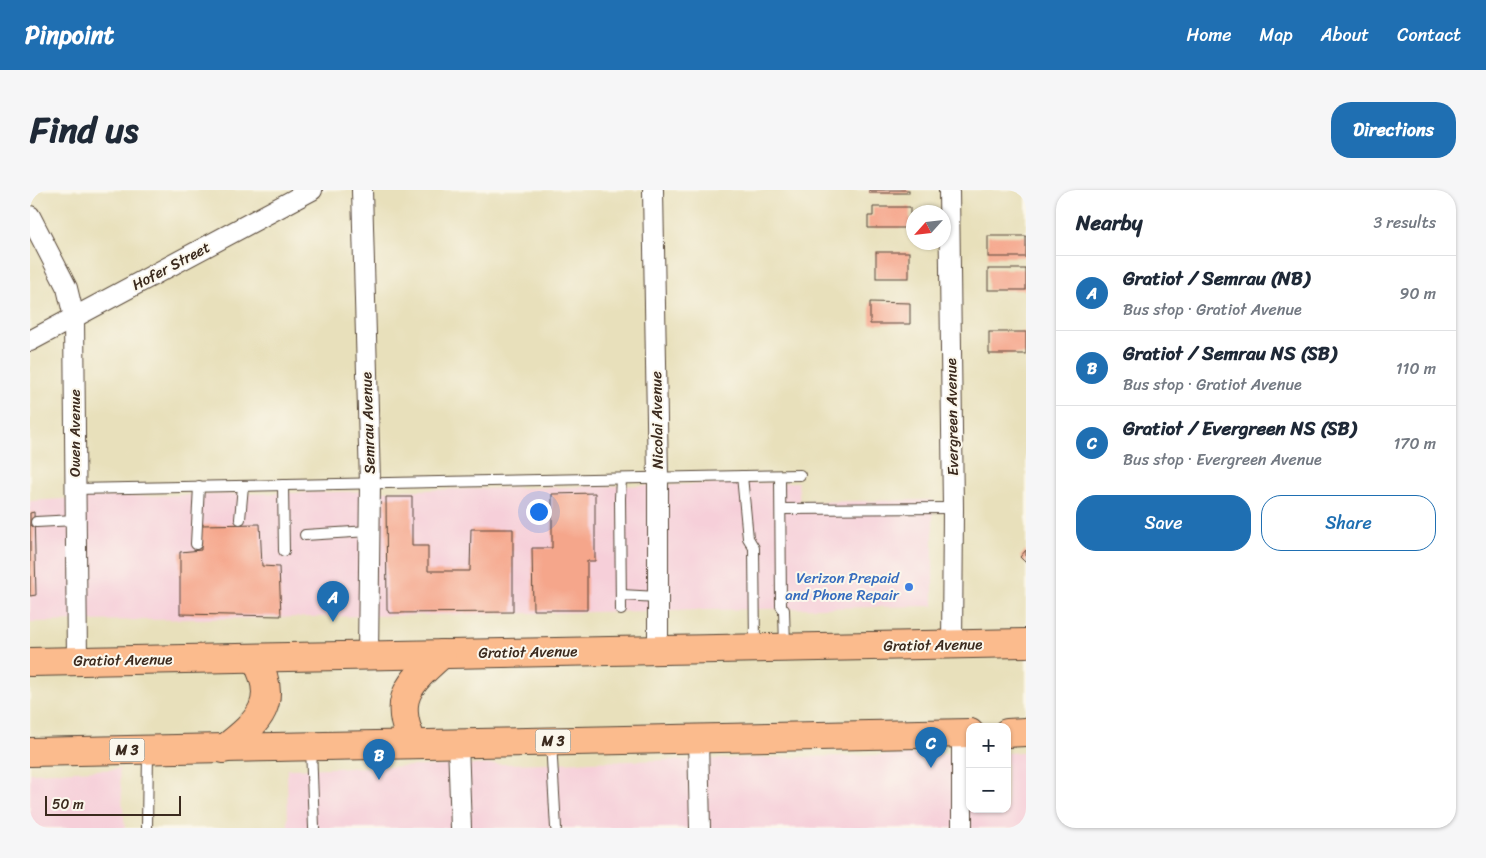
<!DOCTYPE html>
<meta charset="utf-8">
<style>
:root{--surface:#fff;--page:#f6f6f7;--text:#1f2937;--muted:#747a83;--line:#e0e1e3;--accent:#1f6fb2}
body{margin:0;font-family:Sriracha,sans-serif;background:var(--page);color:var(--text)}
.controls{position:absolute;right:15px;bottom:15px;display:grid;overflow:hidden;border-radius:10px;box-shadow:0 1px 4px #0004}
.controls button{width:45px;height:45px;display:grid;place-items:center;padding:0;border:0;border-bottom:1px solid var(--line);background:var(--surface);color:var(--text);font:25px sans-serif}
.compass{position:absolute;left:876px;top:15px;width:45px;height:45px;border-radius:50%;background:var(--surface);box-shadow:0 1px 4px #0004;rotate:243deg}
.scale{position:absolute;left:15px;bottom:12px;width:136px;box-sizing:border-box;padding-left:5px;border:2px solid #3b2a1e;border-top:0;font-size:14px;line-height:18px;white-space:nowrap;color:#3b2a1e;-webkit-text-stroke:4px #fbf7ec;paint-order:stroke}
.you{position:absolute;left:508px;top:321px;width:18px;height:18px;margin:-12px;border:4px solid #fff;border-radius:50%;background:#1a73e8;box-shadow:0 0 0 8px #1a73e833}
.badge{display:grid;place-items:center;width:32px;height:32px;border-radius:50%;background:var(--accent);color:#fff;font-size:16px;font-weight:700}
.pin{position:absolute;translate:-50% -41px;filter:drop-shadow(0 1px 2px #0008)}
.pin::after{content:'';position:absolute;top:26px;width:18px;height:15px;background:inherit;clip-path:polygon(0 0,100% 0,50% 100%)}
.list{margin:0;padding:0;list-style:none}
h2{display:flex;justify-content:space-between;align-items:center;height:65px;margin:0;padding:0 20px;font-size:21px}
h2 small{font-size:16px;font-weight:400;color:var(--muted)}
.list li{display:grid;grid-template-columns:32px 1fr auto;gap:15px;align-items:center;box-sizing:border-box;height:75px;padding:0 20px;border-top:1px solid var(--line)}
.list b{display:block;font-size:19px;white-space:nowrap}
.list p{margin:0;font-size:16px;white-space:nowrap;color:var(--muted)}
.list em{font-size:16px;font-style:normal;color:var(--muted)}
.actions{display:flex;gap:10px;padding:15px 20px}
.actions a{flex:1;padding:11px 0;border:1px solid var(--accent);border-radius:20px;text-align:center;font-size:18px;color:var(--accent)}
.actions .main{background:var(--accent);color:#fff}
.map{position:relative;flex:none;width:996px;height:638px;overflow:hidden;border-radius:20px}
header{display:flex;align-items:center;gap:30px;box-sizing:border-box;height:70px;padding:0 25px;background:var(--accent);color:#fff}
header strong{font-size:24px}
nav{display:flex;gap:28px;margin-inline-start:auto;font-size:18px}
.intro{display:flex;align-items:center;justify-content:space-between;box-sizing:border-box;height:120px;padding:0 30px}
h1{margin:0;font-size:35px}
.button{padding:12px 22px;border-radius:20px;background:var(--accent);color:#fff;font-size:18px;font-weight:700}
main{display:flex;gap:30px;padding:0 30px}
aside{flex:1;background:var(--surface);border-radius:20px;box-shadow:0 1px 4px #0004}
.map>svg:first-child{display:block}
.built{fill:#f6cfd9}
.building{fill:#f5a68b}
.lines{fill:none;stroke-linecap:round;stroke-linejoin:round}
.lane-casing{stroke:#554536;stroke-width:12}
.street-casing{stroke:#554536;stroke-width:22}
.primary-casing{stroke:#554536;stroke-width:30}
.lane{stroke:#fff;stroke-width:10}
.street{stroke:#fff;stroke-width:20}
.primary{stroke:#fbbb8d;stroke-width:28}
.shop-dot{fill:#3f7fe0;stroke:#fbf7ec;stroke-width:2}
.labels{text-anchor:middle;stroke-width:4;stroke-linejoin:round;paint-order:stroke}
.shield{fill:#fbf7ec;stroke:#75685c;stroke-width:1}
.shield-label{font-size:14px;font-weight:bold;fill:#3b2a1e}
.street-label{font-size:15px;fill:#3b2a1e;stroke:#fbf7ec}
.shop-label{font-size:15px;fill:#366cbe;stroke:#fbf7ec;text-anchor:end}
</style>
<header>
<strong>Pinpoint</strong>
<nav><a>Home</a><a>Map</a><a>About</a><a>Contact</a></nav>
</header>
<div class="intro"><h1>Find us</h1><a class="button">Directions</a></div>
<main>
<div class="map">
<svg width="996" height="638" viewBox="0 0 996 638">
<rect width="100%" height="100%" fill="#fbf7ec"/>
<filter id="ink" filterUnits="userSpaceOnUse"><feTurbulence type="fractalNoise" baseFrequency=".02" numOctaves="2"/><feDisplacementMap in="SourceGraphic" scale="10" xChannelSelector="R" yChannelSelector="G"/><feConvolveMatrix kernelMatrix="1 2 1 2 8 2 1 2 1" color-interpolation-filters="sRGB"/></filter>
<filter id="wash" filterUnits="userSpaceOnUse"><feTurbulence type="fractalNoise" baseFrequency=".0096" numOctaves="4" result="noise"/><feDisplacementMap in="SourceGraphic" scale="20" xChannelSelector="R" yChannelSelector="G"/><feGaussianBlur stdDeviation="1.12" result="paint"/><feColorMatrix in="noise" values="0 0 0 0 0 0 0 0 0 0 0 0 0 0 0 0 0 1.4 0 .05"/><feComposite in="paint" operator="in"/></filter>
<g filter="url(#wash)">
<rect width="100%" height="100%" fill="#e8e0bb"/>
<g class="built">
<polygon points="768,292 770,312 903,310 903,416 0,432 0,311 64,307"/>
<polygon points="996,562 996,638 258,638 257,579 940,563 940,619 977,619 977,563"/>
<polygon points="89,579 95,638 0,638 0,583"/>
</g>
<g id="blocks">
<g class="building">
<rect x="839" y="0" width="40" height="3"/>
<polygon points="843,17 880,17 880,38 838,38 838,26 843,26"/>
<rect x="958" y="46" width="38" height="21"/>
<rect x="846" y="62" width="33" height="26"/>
<rect x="958" y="79" width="38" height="21"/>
<polygon points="840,112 880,113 880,134 840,134"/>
<rect x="959" y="142" width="37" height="22"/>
<polygon points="565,303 565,371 557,371 557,420 503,420 502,358 522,358 522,304"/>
<polygon points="356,307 382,307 382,356 398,356 398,381 440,381 441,339 483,339 483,422 359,423 357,419"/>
<polygon points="4,322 6,405 0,406 0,323"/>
<polygon points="230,334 232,376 249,377 251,426 150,424 150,362 171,360 171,335"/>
<polygon points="996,360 996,373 990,367"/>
</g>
</g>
</g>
<g filter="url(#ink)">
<use href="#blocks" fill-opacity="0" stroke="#554536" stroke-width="1"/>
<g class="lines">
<defs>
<g id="lane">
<polyline points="712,286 718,348 724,358 725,457"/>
<polyline points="750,286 751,416 754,420 755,457"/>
<polyline points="591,289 590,308 591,420"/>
<polyline points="253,295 254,361"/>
<polyline points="45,299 770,285"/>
<polyline points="751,319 923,318"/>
<polyline points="210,329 213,296"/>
<polyline points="6,332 45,330"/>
<polyline points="275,345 339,341"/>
<polyline points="166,354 169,296"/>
<polyline points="591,405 628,407"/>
<polyline points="521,552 526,638"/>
<polyline points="281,557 284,638"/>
<polyline points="117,638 118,561"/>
</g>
<g id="street">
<polyline points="332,0 340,293 338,465"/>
<polyline points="623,0 628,288 628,460"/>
<polyline points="919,0 923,318 922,455"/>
<polyline points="0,26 37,98 44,127 47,471"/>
<polyline points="0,151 282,0"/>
<polyline points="932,544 932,638"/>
<polyline points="668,549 670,638"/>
<polyline points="428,553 431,638"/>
</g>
<g id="primary">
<polyline points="0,472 996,453"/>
<polyline points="977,543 996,542"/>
<path d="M383,554C362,509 378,494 412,464"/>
<path d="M194,559C230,531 250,512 225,468"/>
<polyline points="0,562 940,543"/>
</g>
</defs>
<use href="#lane" class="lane-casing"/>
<use href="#street" class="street-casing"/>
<use href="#primary" class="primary-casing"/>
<use href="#lane" class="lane"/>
<use href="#street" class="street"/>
<use href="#primary" class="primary"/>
</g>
</g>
<circle class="shop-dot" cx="879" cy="397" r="5"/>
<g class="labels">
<g class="shield">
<rect x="505.5" y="539.5" width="35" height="23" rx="4"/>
<rect x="79.5" y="548.5" width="35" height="23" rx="4"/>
</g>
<g class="shield-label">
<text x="523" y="556">M 3</text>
<text x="97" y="565">M 3</text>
</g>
<g class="street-label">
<text transform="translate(141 76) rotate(-28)" y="5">Hofer Street</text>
<text transform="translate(922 227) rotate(-91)" y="5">Evergreen Avenue</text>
<text transform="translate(627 230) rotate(-91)" y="5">Nicolai Avenue</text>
<text transform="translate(338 233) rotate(-92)" y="5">Semrau Avenue</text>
<text transform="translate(45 243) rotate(-90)" y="5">Owen Avenue</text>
<text transform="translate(903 455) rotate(-1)" y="5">Gratiot Avenue</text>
<text transform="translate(498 462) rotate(-1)" y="5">Gratiot Avenue</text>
<text transform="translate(93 470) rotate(-1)" y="5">Gratiot Avenue</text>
</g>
<g class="shop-label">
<text x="869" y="393">Verizon Prepaid<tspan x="869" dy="17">and Phone Repair</tspan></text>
</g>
</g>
</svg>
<div class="controls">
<button>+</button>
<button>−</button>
</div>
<svg class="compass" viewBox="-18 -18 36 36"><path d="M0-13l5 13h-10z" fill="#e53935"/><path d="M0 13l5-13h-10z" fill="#747a83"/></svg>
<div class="scale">50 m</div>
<div class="you"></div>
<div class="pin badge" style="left:303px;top:432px">A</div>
<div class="pin badge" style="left:349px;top:590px">B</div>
<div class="pin badge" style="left:901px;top:578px">C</div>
</div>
<aside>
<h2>Nearby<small>3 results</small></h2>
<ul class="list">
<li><span class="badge">A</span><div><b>Gratiot / Semrau (NB)</b><p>Bus stop · Gratiot Avenue</p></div><em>90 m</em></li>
<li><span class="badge">B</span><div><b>Gratiot / Semrau NS (SB)</b><p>Bus stop · Gratiot Avenue</p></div><em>110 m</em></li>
<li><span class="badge">C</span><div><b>Gratiot / Evergreen NS (SB)</b><p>Bus stop · Evergreen Avenue</p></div><em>170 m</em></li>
</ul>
<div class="actions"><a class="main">Save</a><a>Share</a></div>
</aside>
</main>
